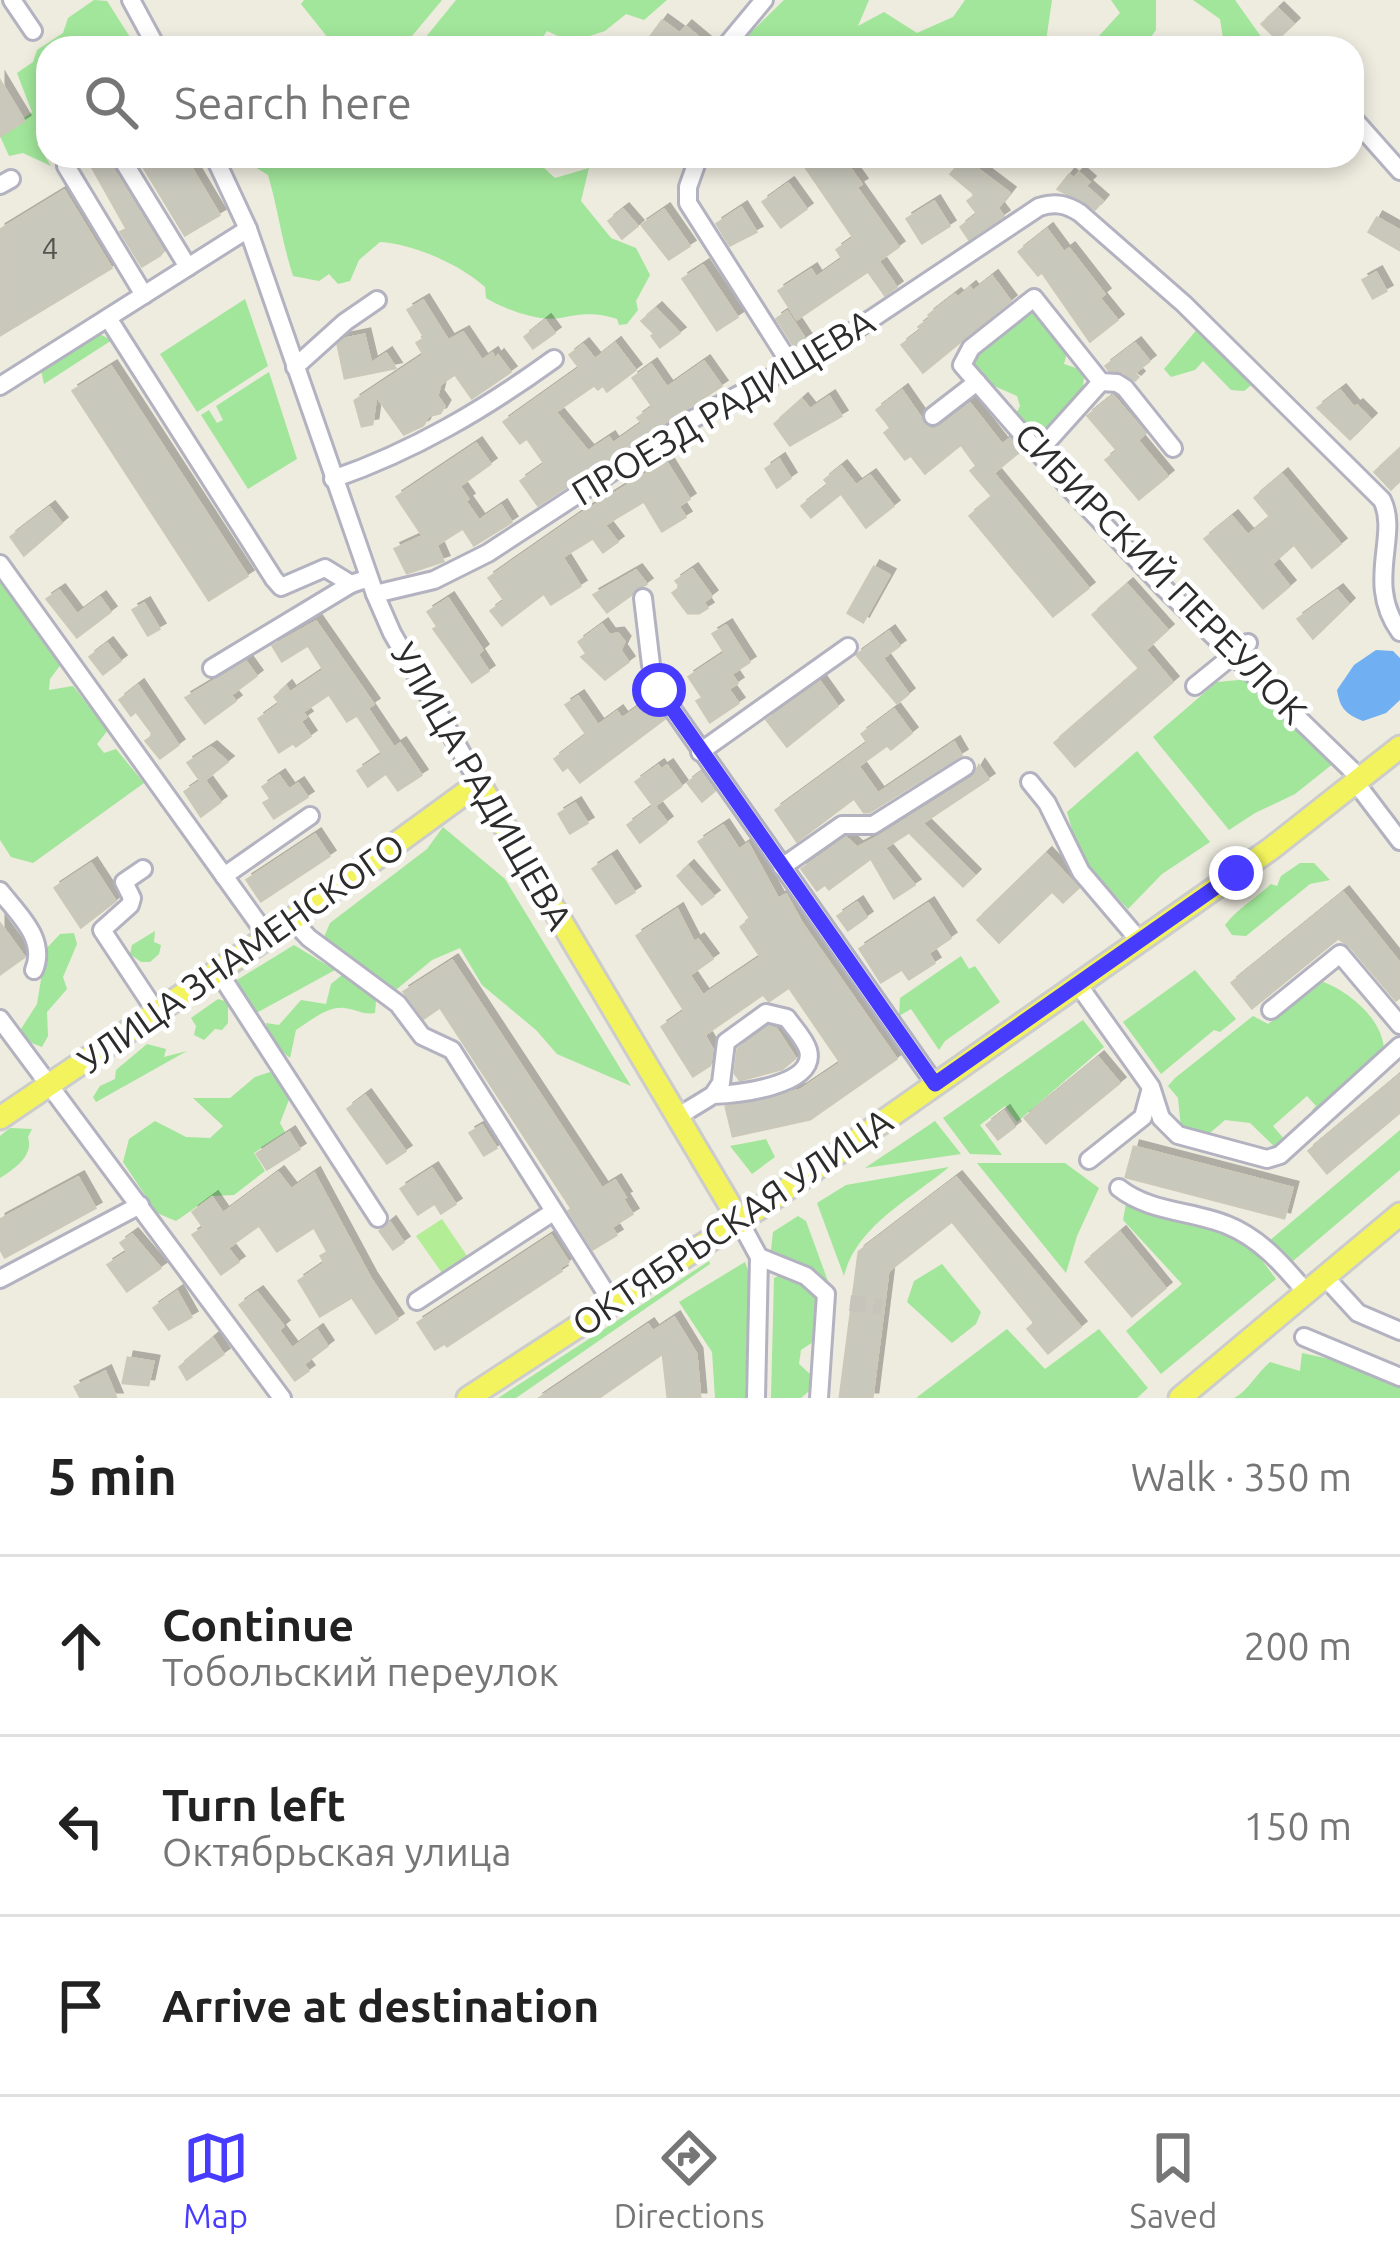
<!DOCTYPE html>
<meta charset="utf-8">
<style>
:root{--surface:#fff;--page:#f6f6f6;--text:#222;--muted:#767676;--line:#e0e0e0;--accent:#473bfe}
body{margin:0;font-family:Ubuntu,sans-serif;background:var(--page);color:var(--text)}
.stop{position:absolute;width:36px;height:36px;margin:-27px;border:9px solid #473bfe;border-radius:50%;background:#fff}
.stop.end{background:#473bfe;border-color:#fff;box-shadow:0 3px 12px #0008}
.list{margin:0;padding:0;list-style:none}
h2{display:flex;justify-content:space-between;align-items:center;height:156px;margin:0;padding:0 48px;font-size:51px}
h2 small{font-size:39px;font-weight:400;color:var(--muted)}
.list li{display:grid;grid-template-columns:78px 1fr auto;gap:36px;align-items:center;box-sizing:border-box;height:180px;padding:0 48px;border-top:3px solid var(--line)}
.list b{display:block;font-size:45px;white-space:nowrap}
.list p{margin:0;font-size:39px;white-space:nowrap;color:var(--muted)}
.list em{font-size:39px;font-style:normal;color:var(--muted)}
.icon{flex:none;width:66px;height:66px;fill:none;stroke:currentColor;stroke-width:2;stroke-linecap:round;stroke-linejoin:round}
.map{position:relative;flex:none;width:1400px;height:1398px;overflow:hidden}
.search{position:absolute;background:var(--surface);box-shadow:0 6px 18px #0003;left:36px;right:36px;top:36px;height:132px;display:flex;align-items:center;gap:30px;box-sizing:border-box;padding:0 42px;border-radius:36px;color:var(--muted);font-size:45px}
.sheet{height:696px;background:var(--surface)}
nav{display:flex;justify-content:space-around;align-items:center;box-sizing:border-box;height:168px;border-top:3px solid var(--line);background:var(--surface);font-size:33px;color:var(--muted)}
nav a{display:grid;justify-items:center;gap:6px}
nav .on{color:var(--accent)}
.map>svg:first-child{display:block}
.green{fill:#a1e69a}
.pitch{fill:#b3ed96}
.water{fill:#70aff2}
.building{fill:#c9c8bd;stroke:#cac8b8;stroke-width:3;filter:url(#shadow)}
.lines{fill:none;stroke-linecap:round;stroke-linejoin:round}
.minor-tunnel{stroke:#c7c5bb;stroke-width:16;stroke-dasharray:16 8;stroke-linecap:butt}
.minor-casing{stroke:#b3b2c0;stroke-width:22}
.major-casing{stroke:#ccc;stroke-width:27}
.minor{stroke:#fff;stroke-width:16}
.major{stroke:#f3f45d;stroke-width:21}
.route{stroke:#473bfe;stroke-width:15}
.labels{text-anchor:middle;stroke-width:10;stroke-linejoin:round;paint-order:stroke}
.number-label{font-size:30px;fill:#535350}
.street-label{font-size:36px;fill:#2c2c2c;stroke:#fff}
</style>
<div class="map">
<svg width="1400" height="1398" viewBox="0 0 1400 1398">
<defs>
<filter id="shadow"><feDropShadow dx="6" dy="-6" stdDeviation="0" flood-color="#0004"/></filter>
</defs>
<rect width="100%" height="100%" fill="#eeebdf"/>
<g class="green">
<polygon points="94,0 107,1 137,48 48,48 48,137 37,144 51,166 23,153 9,156 0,136 32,112 17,73 33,62 37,50 63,33 68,18"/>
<polygon points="304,0 442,0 402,48 336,48 301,4"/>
<polygon points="456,0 667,0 644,20 626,14 605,31 571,42 547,31 535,48 417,48"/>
<polygon points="784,0 869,0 858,26 884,12 917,33 953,17 965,0 1052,0 1045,48 939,48 926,43 924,48 735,48"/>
<polygon points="1111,0 1156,0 1156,30 1143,48 1088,48 1120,13"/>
<polygon points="1193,0 1235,0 1262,38 1253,48 1224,45 1220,19"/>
<path d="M249,156H531L555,178L589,168L581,201L611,238L636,248L650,275L636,301L638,310L627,324L619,325L617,319C594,312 582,314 560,318C538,322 504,309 486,298L485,287C459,264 414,244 380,242L359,260L350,281L338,284L329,274L319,281L293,276C282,242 278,209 268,175L253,166Z"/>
<polygon points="245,299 268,366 197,412 160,354"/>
<polygon points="1029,309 1038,310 1067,352 1064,364 1076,368 1084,377 1082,396 1041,435 1033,436 1015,416 1020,406 1017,396 985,382 968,365 971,355"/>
<polygon points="1199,327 1224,356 1255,382 1244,391 1231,390 1203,361 1195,370 1171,377 1164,369"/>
<polygon points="97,333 112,340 44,384 41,370"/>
<polygon points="269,372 297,459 248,489 201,415 209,410 217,423 223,420 216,406"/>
<polygon points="0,576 62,663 50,679 49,690 73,686 108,730 97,744 104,753 116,749 144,783 33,863 11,857 0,840"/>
<polygon points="1250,679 1334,763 1295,794 1255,813 1229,830 1153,737 1217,682"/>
<polygon points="1137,751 1210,842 1162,874 1128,909 1080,858 1067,812"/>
<polygon points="443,827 505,879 631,1086 557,1054 536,1030 482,985 460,948 432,960 391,994 324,937 330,923 427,849"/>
<path d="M1300,863H1314L1330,880L1310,884L1246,936L1232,935L1225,925C1237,909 1256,898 1271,884L1277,886L1281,876Z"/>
<polygon points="155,931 154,942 161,945 159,954 150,962 141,962 130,954 132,945"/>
<polygon points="74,933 77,944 63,977 67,989 47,1012 48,1036 42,1047 29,1042 21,1029 37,1004 46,949 60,934"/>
<polygon points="294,945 335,970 251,1016 232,983"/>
<polygon points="961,956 969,969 975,966 1000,1002 945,1041 939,1050 911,1009 899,1016 900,998"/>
<polygon points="1195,970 1236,1019 1220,1032 1214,1030 1161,1074 1123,1022"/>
<path d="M347,971L376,1001L375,1013C362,1015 356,1009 344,1008C327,1006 309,1022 296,1030L290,1058L270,1041L266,1023L279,1025L301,1000L326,1004L331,984Z"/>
<path d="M1321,981C1351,992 1388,1023 1384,1058L1318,1116L1312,1110L1316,1106L1307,1096L1273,1126L1285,1140L1277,1149L1250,1123L1225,1120L1204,1138L1181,1128L1178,1098L1168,1086L1175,1078L1253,1016L1268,1024Z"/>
<polygon points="218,999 228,1002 228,1023 222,1030 215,1029 204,1040 194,1035 196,1026 191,1018"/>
<polygon points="1083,1020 1104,1047 1017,1122 1005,1106 980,1125 1002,1155 970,1154 943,1118"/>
<polygon points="147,1044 166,1049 164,1057 187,1051 96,1102 93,1097 100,1086 115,1079 116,1070"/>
<polygon points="270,1072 290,1097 280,1123 285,1132 254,1153 265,1171 234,1195 212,1196 176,1221 157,1213 123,1162 129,1139 155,1121 186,1137 210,1138 223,1126 193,1098 230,1098 255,1077"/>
<polygon points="935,1121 961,1154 865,1168"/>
<path d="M10,1128L32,1129L28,1137C34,1156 14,1169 0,1178V1136Z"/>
<polygon points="1400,1130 1400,1170 1293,1261 1268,1242"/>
<polygon points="766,1139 775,1157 752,1174 730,1146"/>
<polygon points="977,1163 1065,1163 1099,1188 1077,1236 1066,1273"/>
<path d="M949,1167C912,1198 856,1226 844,1276L817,1203L846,1185Z"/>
<polygon points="1126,1204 1237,1236 1252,1247 1276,1279 1161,1374 1126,1331 1182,1284 1123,1220"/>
<polygon points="798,1216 806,1221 829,1284 771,1250 773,1232"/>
<polygon points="709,1261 710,1264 516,1398 498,1398"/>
<polygon points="745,1262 749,1273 745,1398 715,1398 712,1352 679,1302"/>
<polygon points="942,1264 981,1312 976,1324 952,1343 907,1302 914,1281"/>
<path d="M782,1274C824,1293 819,1299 813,1342L801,1350L799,1364L810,1374L809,1391L801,1398H771L774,1278Z"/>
<polygon points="1007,1329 1045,1369 1099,1329 1148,1388 1137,1398 916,1398"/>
<path d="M1302,1353L1357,1365L1400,1382V1398H1234C1249,1390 1256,1374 1270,1362L1300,1371Z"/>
</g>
<polygon class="pitch" points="442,1219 467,1256 442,1273 416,1236"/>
<path class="water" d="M1376,650L1393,651L1400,658V700L1386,713L1363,721C1346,714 1340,709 1337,690L1354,665Z"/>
<g class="building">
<polygon points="1278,9 1293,24 1277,39 1262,24"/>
<polygon points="662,21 680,34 686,27 711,48 661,48 649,39"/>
<polygon points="0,81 24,121 0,136"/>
<polygon points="86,156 105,156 163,251 160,255 142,266 121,232 127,229"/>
<polygon points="137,156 184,156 219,215 185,235"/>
<polygon points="819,156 841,156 861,184 856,187 898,247 878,261 896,287 885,295 868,271 797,319 779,291 811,270 816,278 843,259 837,250 854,238 805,166"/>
<polygon points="964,159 1009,193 997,208 1003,216 969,239 961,227 978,214 968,201 976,195 951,174"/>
<polygon points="1079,173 1089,182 1085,186 1102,201 1095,209 1058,189 1069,175 1074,179"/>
<polygon points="788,184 806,209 781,227 763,202"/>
<polygon points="64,191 111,268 0,335 0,230"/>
<polygon points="934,202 949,226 922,243 907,219"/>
<polygon points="741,208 756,232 730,245 717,224"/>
<polygon points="623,210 637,226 622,238 609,221"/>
<polygon points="664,210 689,246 669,259 642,225"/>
<polygon points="1377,218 1400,231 1400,250 1369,232"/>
<polygon points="1047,230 1064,253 1069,249 1104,294 1099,298 1117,320 1090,341 1042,272 1038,275 1019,252"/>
<polygon points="703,266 737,317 717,330 683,279"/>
<polygon points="1376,273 1386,291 1373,298 1363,280"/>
<polygon points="992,277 1010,301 923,372 902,345 922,330 919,327 931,318 929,315 955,295 958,298 970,288 973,292"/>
<polygon points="423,301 448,341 463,333 482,361 492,354 495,359 498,356 510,372 472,398 455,374 440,384 437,396 444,406 440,413 428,416 423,425 404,434 376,395 372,424 362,426 355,401 424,355 417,343 425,338 408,310"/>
<polygon points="656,309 679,333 660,347 652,336 655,334 642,321"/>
<polygon points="787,312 808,344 797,350 777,319"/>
<polygon points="545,321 554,333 533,348 525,337"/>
<polygon points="364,335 371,364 386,354 395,368 345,378 338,345 345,339"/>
<polygon points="615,344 635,370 607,391 603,385 598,389 594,385 555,412 588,452 609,438 613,444 643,423 638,418 653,407 633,378 651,365 667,388 704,362 721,386 538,505 521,481 545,464 527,438 520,443 504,422 580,368 570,355 583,345 595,360"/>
<polygon points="1135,344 1149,361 1134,373 1138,377 1135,380 1123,372 1109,370 1106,366"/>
<polygon points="111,367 247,576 209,600 73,391"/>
<polygon points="902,391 927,427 933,430 940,427 970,404 1002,445 1010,439 1020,451 993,473 1088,588 1053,616 970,516 993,497 971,471 977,466 961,444 925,473 911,455 905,459 885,433 891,428 877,410"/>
<polygon points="1340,391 1354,408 1357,406 1370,419 1350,439 1318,408"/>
<polygon points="1113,396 1145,433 1137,440 1167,476 1139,499 1106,460 1118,451 1088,416"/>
<polygon points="829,397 841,416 790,445 775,424 802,400 810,410"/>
<polygon points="476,444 490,464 459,486 468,499 465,501 479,521 501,506 511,522 474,545 463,528 436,545 443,561 407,573 395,549 423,536 397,497"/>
<polygon points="1400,449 1400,480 1391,489 1375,472"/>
<polygon points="779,460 790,478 777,487 766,469"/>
<polygon points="666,462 689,499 678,506 685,517 662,531 644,501 604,525 617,542 603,552 593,538 562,557 580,586 551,604 544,593 502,625 491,611 505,601 489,578 578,516"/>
<polygon points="841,467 856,486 870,476 893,506 866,527 841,493 811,517 802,506 829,485 825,480"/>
<polygon points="1282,475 1340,544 1312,567 1294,544 1271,564 1289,586 1263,608 1205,539 1232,517 1248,536 1271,517 1255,498"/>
<polygon points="49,508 61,523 24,555 11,537"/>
<polygon points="874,567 889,575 863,622 848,613"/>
<polygon points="692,570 711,596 703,602 707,608 699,613 688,613 673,593 681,587 676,581"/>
<polygon points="636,571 646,584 607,612 594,595"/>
<polygon points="1127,585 1167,630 1145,650 1172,682 1075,766 1055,743 1140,669 1093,615"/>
<polygon points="59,591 77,615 100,598 110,612 77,637 47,599"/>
<polygon points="1337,591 1348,604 1313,638 1298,619"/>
<polygon points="448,599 482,650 477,654 488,671 472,682 434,629 438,627 428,612"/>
<polygon points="144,604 159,629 148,635 133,610"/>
<polygon points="316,622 373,704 367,708 394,748 400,744 421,775 398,790 386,773 368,786 358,771 383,754 357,715 347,721 329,694 302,712 306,717 300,721 310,736 296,746 293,743 279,752 259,719 280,704 275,697 286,687 290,693 324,670 308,645 282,661 273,646"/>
<polygon points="602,625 609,635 618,634 624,642 620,650 628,662 605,679 582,657 587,654 579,642"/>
<polygon points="726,626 749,662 731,674 737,683 728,689 738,703 710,722 697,701 703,698 689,677 725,653 713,634"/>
<polygon points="889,632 899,646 882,658 908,694 897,703 857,655"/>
<polygon points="107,644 120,661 103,674 90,657"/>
<polygon points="246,662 256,676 230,695 235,701 205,723 186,698"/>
<polygon points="820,682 837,706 787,746 767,720"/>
<polygon points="138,686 178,745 160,758 146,741 154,735 136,711 131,715 120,700"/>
<polygon points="578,697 598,726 617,712 622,719 650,699 664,719 580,782 568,766 563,770 555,759 587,735 566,705"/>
<polygon points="894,710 911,733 891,749 887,745 858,766 878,794 954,743 961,755 869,812 864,812 854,798 797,841 776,810 868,743 862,734"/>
<polygon points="211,748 227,762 204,780 220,802 201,816 185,792 201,781 188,763"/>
<polygon points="658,766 661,770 667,766 681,786 654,806 666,822 640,842 628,825 654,806 636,782"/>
<polygon points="979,766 988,779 922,823 974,875 963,886 909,832 884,848 914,885 894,898 871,858 829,889 825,884 817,890 802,869 846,838 857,848 880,836 972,778"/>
<polygon points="701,773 714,791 702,801 688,783"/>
<polygon points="279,776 289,790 298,784 307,797 274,818 264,803 271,799 263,787"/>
<polygon points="575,804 587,823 570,833 559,814"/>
<polygon points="723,826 739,850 748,844 778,899 786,895 802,924 896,1059 810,1119 733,1136 726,1107 801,1090 841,1063 789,987 769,1001 763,994 704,1035 712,1049 710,1065 693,1076 662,1027 685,1011 637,936 677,910 694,943 698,940 712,959 689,975 703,996 761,957 741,927 751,919 699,842"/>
<polygon points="315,835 329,856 261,901 247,880"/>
<polygon points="1046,854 1078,888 1063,902 1052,891 999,942 978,920"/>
<polygon points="611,857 634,892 616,903 593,869"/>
<polygon points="91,864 115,901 81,927 55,888"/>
<polygon points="688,867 713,896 702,904 678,876"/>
<polygon points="1343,893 1400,964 1400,997 1396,1000 1350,946 1338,938 1252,1008 1232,983"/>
<polygon points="857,903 866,917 848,930 838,916"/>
<polygon points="928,904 950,938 928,953 934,963 909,979 902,969 881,982 860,949"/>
<polygon points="0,924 24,957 0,974"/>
<polygon points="452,961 602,1189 615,1181 625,1197 622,1198 632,1214 611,1227 616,1235 593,1249 569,1211 572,1209 440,1007 424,1018 404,992"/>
<polygon points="769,1027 776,1029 795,1058 782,1069 740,1080 735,1073 738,1049"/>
<polygon points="1098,1058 1119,1083 1046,1143 1025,1118"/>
<polygon points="1400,1075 1400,1112 1327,1173 1309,1151"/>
<polygon points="365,1096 405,1151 387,1163 348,1109"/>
<polygon points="1004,1112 1014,1127 998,1139 987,1125"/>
<polygon points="482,1126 496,1148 484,1155 470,1133"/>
<polygon points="289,1133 299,1149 267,1169 257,1154"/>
<polygon points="1134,1147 1292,1188 1284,1218 1126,1177"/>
<polygon points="432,1169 455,1204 441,1213 435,1203 418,1214 401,1189"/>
<polygon points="278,1173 291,1190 314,1174 370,1278 397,1319 376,1333 352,1297 320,1316 299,1281 325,1263 321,1256 328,1252 314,1227 277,1251 259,1225 227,1248 238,1262 221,1274 193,1235 204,1228 193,1212 212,1198 223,1214"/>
<polygon points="78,1178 95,1208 5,1257 0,1248 0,1220"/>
<polygon points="956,1178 1080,1327 1048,1353 1028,1329 1035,1323 952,1221 888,1271 872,1398 840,1398 859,1252"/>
<polygon points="390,1223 403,1242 393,1249 380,1231"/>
<polygon points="1120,1233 1165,1288 1132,1316 1086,1262"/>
<polygon points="132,1235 160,1268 127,1291 108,1265 128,1252 121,1243"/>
<polygon points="551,1236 568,1262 559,1268 561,1271 447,1346 445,1343 435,1349 418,1323"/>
<polygon points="177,1292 191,1317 169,1329 154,1308"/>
<polygon points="257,1293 283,1326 278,1330 292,1349 317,1331 327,1346 303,1364 308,1371 295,1380 240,1305"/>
<polygon points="674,1318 696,1354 700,1398 668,1398 663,1353 598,1398 540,1398 648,1325 653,1332"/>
<polygon points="213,1339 223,1354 187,1379 180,1367"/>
<polygon points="128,1358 153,1362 148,1385 123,1383"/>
<polygon points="105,1372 116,1398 81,1398 75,1387"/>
</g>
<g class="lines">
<polyline class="minor-tunnel" points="850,1303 882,1307"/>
<defs>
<g id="minor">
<polyline points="12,0 33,31"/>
<polyline points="131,0 157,48"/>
<polyline points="724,48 764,0"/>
<polyline points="1352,117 1400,171"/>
<polyline points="120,156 188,267"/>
<polyline points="214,156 248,229 375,594 392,633 479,783"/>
<polyline points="699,156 688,187 688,203 793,368"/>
<polyline points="66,166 144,295"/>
<polyline points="0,185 11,179"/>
<polyline points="108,318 274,579 281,587 325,568 351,584 369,578"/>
<polyline points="295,367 345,322 377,300"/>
<polyline points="0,386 248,229"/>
<polyline points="933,416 977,382"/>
<polyline points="1173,448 1125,388 1117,383 1101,382 1034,298 971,348 962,365 1071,490 1163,587 1361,779"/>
<polyline points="1038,452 1101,382"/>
<path d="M333,479C414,451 485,409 554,359"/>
<polyline points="0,564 268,937"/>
<path d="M375,594L434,580L488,553L693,419L831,346L1039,207C1056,202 1066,204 1080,213L1184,304L1382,500C1400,535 1364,583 1400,632"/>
<polyline points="643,598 651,665 659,690 935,1084"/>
<polyline points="212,668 351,584"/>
<polyline points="1195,686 1248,643"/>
<polyline points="700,752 848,647"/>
<polyline points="1030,782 1047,803 1081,872 1138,939"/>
<polyline points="1356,783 1400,841"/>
<polyline points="782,867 842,825 873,825 965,767"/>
<polyline points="143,869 124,882 132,898 130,905 102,930 157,1013"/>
<polyline points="224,876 310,816"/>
<path d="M0,891C18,914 47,939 34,970"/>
<polyline points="292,920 309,938 398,1004 422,1036 452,1050 613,1304"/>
<polyline points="218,971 378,1218"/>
<polyline points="1077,983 1151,1087 1161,1118 1178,1135 1267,1159 1280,1155 1400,1046"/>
<polyline points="1271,1010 1340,954 1400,1025"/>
<polyline points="0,1019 282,1398"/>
<path d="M677,1117L713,1095L721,1083L726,1042L766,1013L787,1018C793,1027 805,1039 808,1050C818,1087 734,1094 713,1095"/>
<polyline points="1089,1160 1143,1117 1151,1088"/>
<path d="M1119,1188C1149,1212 1193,1211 1227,1225C1260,1238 1283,1265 1306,1292"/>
<polyline points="740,1222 759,1257 756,1398"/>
<polyline points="759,1257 806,1276 826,1294 819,1398"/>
<polyline points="1324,1276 1358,1313 1400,1331"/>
<polyline points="0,1279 140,1205"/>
<polyline points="417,1301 553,1212"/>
<polyline points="1304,1337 1400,1377"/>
</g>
<g id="major">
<polyline points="0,1118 268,937 479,783 740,1222"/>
<polyline points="468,1398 767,1203 1272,848 1400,747"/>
<polyline points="1180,1398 1400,1214"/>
</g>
</defs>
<use href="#minor" class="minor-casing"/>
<use href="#major" class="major-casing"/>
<use href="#minor" class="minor"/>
<use href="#major" class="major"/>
</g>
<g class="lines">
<polyline class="route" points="659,690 935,1084 1236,873"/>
</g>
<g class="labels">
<g class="number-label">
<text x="50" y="259">4</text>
</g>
<g class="street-label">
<text transform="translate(723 407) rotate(-31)" y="13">ПРОЕЗД РАДИЩЕВА</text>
<text transform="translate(1161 573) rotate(46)" y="13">СИБИРСКИЙ ПЕРЕУЛОК</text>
<text transform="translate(482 786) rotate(60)" y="13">УЛИЦА РАДИЩЕВА</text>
<text transform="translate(241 953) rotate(-35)" y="13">УЛИЦА ЗНАМЕНСКОГО</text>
<text transform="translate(732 1222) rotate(-34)" y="13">ОКТЯБРЬСКАЯ УЛИЦА</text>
</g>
</g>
</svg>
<div class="stop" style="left:659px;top:690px"></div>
<div class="stop end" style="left:1236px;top:873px"></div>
<div class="search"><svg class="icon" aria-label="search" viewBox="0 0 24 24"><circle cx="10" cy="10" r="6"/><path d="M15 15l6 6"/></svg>Search here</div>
</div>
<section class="sheet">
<h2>5 min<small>Walk · 350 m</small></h2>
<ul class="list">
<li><svg class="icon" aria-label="ahead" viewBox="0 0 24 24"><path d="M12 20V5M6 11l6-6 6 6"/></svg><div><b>Continue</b><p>Тобольский переулок</p></div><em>200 m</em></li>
<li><svg class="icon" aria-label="left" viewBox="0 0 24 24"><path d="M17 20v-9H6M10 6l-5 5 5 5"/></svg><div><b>Turn left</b><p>Октябрьская улица</p></div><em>150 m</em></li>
<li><svg class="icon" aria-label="arrive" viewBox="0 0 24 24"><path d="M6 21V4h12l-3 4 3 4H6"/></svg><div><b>Arrive at destination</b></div></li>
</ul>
</section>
<nav>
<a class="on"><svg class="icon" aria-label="map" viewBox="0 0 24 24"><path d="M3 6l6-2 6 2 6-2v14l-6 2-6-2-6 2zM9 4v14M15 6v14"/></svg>Map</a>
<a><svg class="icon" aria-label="directions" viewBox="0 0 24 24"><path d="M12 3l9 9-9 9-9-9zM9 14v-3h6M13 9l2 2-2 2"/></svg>Directions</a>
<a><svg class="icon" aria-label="saved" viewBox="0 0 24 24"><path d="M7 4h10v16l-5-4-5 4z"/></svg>Saved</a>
</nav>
